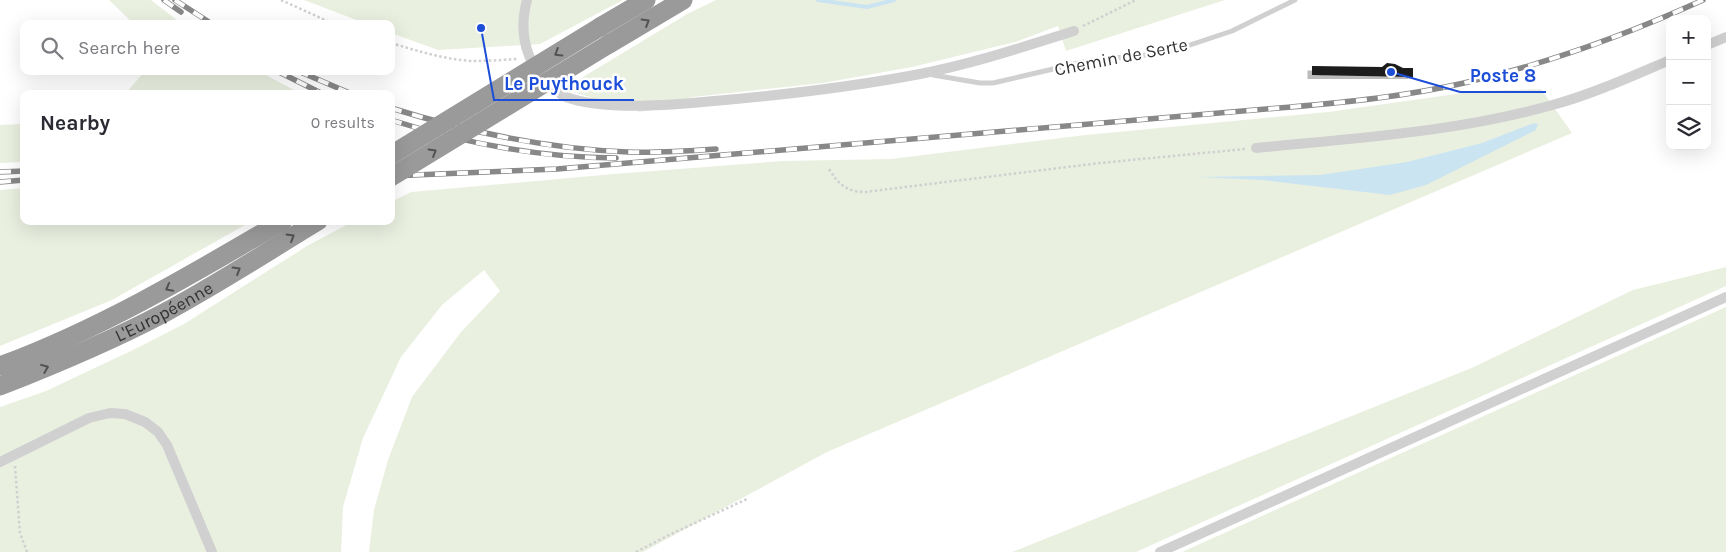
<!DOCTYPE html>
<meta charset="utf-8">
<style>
:root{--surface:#fff;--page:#f2f2f3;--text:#2b2b33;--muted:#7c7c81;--line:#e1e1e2}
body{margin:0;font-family:Karla,sans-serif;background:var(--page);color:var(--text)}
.controls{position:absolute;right:15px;top:15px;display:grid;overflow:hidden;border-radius:10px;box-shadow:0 5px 20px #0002}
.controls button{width:45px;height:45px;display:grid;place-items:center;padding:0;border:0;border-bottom:1px solid var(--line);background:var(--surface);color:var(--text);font:25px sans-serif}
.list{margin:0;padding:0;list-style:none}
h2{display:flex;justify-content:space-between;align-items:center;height:65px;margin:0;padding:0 20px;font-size:21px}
h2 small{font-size:16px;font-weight:400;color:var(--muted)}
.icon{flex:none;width:28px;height:28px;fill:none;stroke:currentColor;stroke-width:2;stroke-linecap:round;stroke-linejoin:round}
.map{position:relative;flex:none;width:1726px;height:552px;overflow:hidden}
.search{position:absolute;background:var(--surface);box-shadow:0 5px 20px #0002;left:20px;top:20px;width:375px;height:55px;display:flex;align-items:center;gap:12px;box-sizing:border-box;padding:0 18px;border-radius:10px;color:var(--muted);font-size:19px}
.panel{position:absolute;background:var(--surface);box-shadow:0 5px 20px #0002;left:20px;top:90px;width:375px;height:135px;border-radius:10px}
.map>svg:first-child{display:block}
.green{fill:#eaf0e0}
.water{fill:#cbe4f1}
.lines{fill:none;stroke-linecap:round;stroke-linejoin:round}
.stream{stroke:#cbe4f1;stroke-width:4}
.building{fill:#1a1a1a;filter:url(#shadow)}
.path{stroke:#d0d0d0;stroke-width:2.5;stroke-dasharray:2.5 2.5;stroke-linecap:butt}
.lane{stroke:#d0d0d0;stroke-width:5}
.street{stroke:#d0d0d0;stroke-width:10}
.highway{stroke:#9a9a9a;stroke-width:19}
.rail-casing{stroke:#888;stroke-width:5.5}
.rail{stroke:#fff;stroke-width:4;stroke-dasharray:11;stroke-linecap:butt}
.highway-bridge{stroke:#9a9a9a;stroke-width:19}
.oneway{stroke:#525252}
.labels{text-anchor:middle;stroke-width:5;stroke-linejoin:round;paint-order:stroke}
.street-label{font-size:18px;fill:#333;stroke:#fff}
.leader{fill:none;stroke:#1d4ed8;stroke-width:2}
.callout-dot{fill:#1d4ed8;stroke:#fff;stroke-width:2}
.callout-label{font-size:19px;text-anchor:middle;font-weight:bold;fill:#1d4ed8;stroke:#fff;stroke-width:5;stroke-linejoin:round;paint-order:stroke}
</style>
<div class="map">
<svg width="1726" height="552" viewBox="0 0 1726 552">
<defs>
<filter id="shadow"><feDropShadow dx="-4.5" dy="4.5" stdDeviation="0" flood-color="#0004"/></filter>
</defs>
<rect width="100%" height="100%" fill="#fff"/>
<g class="green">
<polygon points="109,0 151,0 182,24 134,24"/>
<polygon points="304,0 623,0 540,44 438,50 391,33 391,24 367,24"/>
<polygon points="716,0 1225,0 1066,51 1058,26 1015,42 912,67 823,83 693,97 640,112 563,89 689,13"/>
<polygon points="145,71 258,71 302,94 125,94"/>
<polygon points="1541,89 1572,133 827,452 643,552 369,552 374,510 388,460 412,397 461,332 500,291 484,270 442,305 401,357 363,438 343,507 341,552 0,552 0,407 46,391 133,350 184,324 307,246 354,221 391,221 391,202 411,192 614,174 783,161 891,159 1086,135 1328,112 1477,91"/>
<polygon points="24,124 24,162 0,163 0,125"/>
<polygon points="24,188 24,221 252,221 112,300 0,346 0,190"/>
<polygon points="1726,267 1726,286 1136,552 1012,552 1474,367 1633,290"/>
<polygon points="1726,307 1726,552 1182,552"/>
</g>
<polygon class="water" points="1534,123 1538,124 1536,130 1426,185 1390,195 1262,180 1198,177 1320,175 1407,162 1482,143"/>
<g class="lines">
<polyline class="stream" points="818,0 867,7 894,0"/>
</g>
<polygon class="building" points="1387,63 1395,64 1403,68 1413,68 1413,77 1312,75 1312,66 1382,67"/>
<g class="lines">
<g class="path">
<polyline points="281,0 334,24"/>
<polyline points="1083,26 1136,0"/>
<path d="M391,43C418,51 443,59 471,61C486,61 502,60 518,59"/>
<path d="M829,169C838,184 847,192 865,192L1100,163L1245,149"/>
<polyline points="15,466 20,533 27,552"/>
<polyline points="636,552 669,535 747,499"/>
</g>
<polyline class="lane" points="933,75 980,83 993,83 1092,60 1157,54 1190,45 1232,31 1295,0"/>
<g class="street">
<path d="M527,0C519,30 524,57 545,81C551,87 558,93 566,97C604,111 673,105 714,101C783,95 852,87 920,74C972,64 1023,47 1074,31"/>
<polyline points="1707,45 1726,37"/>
<path d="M1256,148C1358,138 1457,132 1556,104C1595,93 1632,76 1670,60"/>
<polyline points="0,462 89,418 110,413 125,414 145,422 158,432 167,445 212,552"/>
<polyline points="1160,552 1726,297"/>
</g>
<g class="highway">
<polyline points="600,27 646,0"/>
<polyline points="609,44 683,0"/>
<path d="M0,366C100,329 191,275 283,221"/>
<path id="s1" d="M0,386C56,364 111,341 164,313C216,285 267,252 318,221"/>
</g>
<defs>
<g id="rail">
<polyline points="164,0 181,12"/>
<polyline points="175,0 212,24"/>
<polyline points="277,71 323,94"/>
<polyline points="298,71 352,94"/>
<path d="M391,108C468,132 547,149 628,152C657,153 687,151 716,149"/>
<path d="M391,120C464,143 539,158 616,158"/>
<polyline points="0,172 24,171"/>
<path d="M391,176L557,169L1291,107C1349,102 1407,96 1464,83C1546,64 1626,35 1703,0"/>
<polyline points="0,182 24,180"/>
</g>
</defs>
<use href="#rail" class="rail-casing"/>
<use href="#rail" class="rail"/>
<g class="highway-bridge">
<polyline points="391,155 600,27"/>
<polyline points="391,177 609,44"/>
</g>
</g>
<defs><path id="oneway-chevron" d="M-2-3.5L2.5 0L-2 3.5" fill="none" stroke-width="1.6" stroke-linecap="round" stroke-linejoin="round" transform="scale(1.25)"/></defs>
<g class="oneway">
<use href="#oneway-chevron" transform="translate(646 22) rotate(-31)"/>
<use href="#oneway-chevron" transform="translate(558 53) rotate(148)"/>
<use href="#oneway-chevron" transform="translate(433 152) rotate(-31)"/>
<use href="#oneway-chevron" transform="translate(291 237) rotate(-31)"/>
<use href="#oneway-chevron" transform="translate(237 270) rotate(-31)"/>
<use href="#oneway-chevron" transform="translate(169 288) rotate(152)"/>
<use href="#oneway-chevron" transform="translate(45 368) rotate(-22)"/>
</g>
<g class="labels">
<g class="street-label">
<text transform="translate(1121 57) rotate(-11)" y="6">Chemin de Serte</text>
<text dy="6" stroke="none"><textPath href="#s1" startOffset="180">L'Européenne</textPath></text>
</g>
</g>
<path class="leader" d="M1391 72L1460 92H1546M481 28L494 100H634"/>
<g class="callout-dot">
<circle cx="1391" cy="72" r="5"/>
<circle cx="481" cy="28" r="5"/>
</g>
<g class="callout-label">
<text x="1503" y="82">Poste 8</text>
<text x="564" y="90">Le Puythouck</text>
</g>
</svg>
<div class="controls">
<button>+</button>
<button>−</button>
<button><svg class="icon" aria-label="layers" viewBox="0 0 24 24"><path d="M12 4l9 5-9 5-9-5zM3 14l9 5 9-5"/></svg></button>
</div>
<div class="search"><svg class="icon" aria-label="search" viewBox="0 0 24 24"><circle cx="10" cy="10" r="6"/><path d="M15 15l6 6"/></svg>Search here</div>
<section class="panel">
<h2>Nearby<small>0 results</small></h2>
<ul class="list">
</ul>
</section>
</div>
